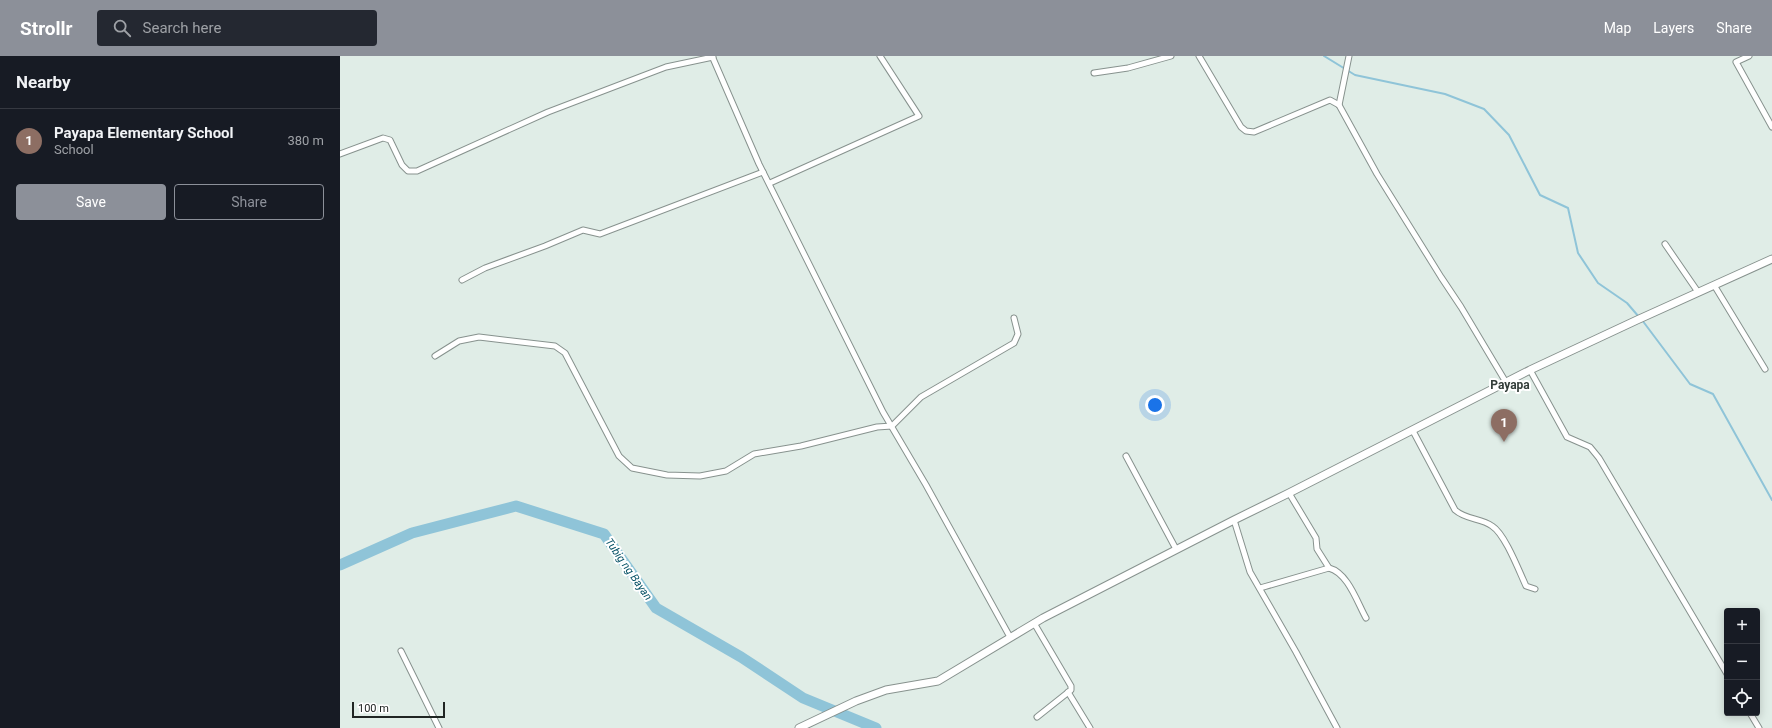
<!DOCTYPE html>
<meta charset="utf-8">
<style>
:root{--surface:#171b24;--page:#242831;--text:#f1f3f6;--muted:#9ea1a6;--line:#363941;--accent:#8c9099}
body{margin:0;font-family:Roboto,sans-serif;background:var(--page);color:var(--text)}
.controls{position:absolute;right:12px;bottom:12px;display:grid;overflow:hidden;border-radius:4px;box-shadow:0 2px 10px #0003}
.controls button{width:36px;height:36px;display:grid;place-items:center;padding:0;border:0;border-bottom:1px solid var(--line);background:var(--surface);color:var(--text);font:20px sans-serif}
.scale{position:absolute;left:12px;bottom:10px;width:93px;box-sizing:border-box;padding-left:4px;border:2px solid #202523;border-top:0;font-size:11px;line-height:14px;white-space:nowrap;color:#202523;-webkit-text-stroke:3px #fff;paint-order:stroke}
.you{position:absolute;left:815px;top:349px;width:14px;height:14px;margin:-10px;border:3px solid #fff;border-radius:50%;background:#1a73e8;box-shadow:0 0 0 6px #1a73e833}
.badge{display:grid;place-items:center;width:26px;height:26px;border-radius:50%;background:var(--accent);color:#fff;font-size:13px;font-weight:700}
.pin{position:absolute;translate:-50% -33px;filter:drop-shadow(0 1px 2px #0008)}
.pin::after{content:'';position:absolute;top:21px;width:14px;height:12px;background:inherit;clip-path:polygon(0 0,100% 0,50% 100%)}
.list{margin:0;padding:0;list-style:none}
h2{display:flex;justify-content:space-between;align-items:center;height:52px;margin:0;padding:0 16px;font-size:17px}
h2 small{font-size:13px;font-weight:400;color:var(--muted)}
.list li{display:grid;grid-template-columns:26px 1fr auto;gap:12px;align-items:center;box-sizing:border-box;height:64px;padding:0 16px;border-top:1px solid var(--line)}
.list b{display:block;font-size:15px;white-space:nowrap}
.list p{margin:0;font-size:13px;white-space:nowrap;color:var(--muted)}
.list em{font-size:13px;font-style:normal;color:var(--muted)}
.actions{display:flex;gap:8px;padding:12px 16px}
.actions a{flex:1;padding:9px 0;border:1px solid var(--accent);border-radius:4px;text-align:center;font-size:14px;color:var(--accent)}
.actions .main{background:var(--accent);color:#fff}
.icon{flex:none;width:22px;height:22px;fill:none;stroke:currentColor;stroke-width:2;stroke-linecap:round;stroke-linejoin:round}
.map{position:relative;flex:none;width:1432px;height:672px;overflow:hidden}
header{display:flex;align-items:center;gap:24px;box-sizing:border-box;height:56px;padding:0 20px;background:var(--accent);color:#fff}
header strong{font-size:19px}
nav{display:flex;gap:22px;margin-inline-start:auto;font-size:14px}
.search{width:280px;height:36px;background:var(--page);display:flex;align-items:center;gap:10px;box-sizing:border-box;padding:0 14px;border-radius:4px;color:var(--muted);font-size:15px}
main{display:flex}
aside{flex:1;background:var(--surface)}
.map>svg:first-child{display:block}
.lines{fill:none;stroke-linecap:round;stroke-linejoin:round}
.stream{stroke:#8fc4d8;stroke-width:2}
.river{stroke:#8fc4d8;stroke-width:11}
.street-casing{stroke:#87928e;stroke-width:7}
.secondary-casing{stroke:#87928e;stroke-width:9}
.street{stroke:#fff;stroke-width:5}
.secondary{stroke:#fff;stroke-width:7}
.labels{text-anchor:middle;stroke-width:4;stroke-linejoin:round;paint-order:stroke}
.water-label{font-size:11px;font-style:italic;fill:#014e63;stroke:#fff}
.quarter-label{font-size:12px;font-weight:bold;fill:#333d39;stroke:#fff}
</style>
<header>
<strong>Strollr</strong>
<div class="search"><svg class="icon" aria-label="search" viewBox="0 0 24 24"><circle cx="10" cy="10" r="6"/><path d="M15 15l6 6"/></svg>Search here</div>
<nav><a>Map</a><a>Layers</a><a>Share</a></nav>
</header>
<main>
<aside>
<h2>Nearby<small></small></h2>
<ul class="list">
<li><span class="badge" style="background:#8d6e63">1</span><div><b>Payapa Elementary School</b><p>School</p></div><em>380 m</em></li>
</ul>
<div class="actions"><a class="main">Save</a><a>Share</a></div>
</aside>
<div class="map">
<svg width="1432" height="672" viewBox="0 0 1432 672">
<rect width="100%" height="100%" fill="#e0ede7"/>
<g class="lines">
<g class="stream">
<polyline points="984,0 1015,19 1105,38 1144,53 1169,79 1200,139 1228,152 1238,197 1258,227 1287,247 1299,261"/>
<polyline points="1302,264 1350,328 1373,338 1432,444"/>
</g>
<polyline class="river" points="0,509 72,477 176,450 264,478 316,552 401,601 463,642 536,672"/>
<defs>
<g id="street">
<polyline points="372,0 419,108 543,356 586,429 670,581"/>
<polyline points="859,0 901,71 906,75 914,76 990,44 999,49 1037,118 1101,221 1121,251 1167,328"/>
<polyline points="1409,0 1396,6 1432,71"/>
<polyline points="754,17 788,12 831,0"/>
<polyline points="999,49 1009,0"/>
<polyline points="0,98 43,82 50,84 62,109 68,115 77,115 208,56 326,11 373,1"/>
<polyline points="430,127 579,60 540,0"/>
<polyline points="1325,188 1358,236"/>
<polyline points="122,224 145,212 205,190 243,174 260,178 423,116"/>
<polyline points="1374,229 1425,313"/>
<polyline points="95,300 119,285 139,281 215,290 225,297 279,400 292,412 327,419 360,420 386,415 414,398 461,390 537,371 552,370 581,341 674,287 678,278 674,262"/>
<polyline points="1190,314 1227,381 1250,391 1259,402 1387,618"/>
<path d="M1073,375L1115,454C1126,464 1141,462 1152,470C1165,478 1179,515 1186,530L1195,533"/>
<polyline points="786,400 836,493"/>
<polyline points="949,437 976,482 977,493 989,512"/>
<polyline points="894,464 910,516 956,596 997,672"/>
<path d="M920,532L989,512C1008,517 1017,546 1026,562"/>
<polyline points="694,567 731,630 731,634 697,661"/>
<polyline points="61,595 99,672"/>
<polyline points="728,636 750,672"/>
<polyline points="1410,657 1419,672"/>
</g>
<polyline id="secondary" points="459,672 516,645 546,634 598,625 703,562 894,464 949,437 1190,314 1297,264 1432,203"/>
</defs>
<use href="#street" class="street-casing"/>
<use href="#secondary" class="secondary-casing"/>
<use href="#street" class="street"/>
<use href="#secondary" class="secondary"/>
</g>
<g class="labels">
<g class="water-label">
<text transform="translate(289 513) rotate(55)" y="4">Tubig ng Bayan</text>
</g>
<g class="quarter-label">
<text x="1170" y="333">Payapa</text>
</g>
</g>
</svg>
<div class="controls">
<button>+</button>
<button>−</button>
<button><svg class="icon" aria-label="locate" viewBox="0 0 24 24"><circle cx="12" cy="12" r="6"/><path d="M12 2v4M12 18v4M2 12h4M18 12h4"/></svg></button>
</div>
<div class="scale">100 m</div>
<div class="you"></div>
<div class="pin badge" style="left:1164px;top:386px;background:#8d6e63">1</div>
</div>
</main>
